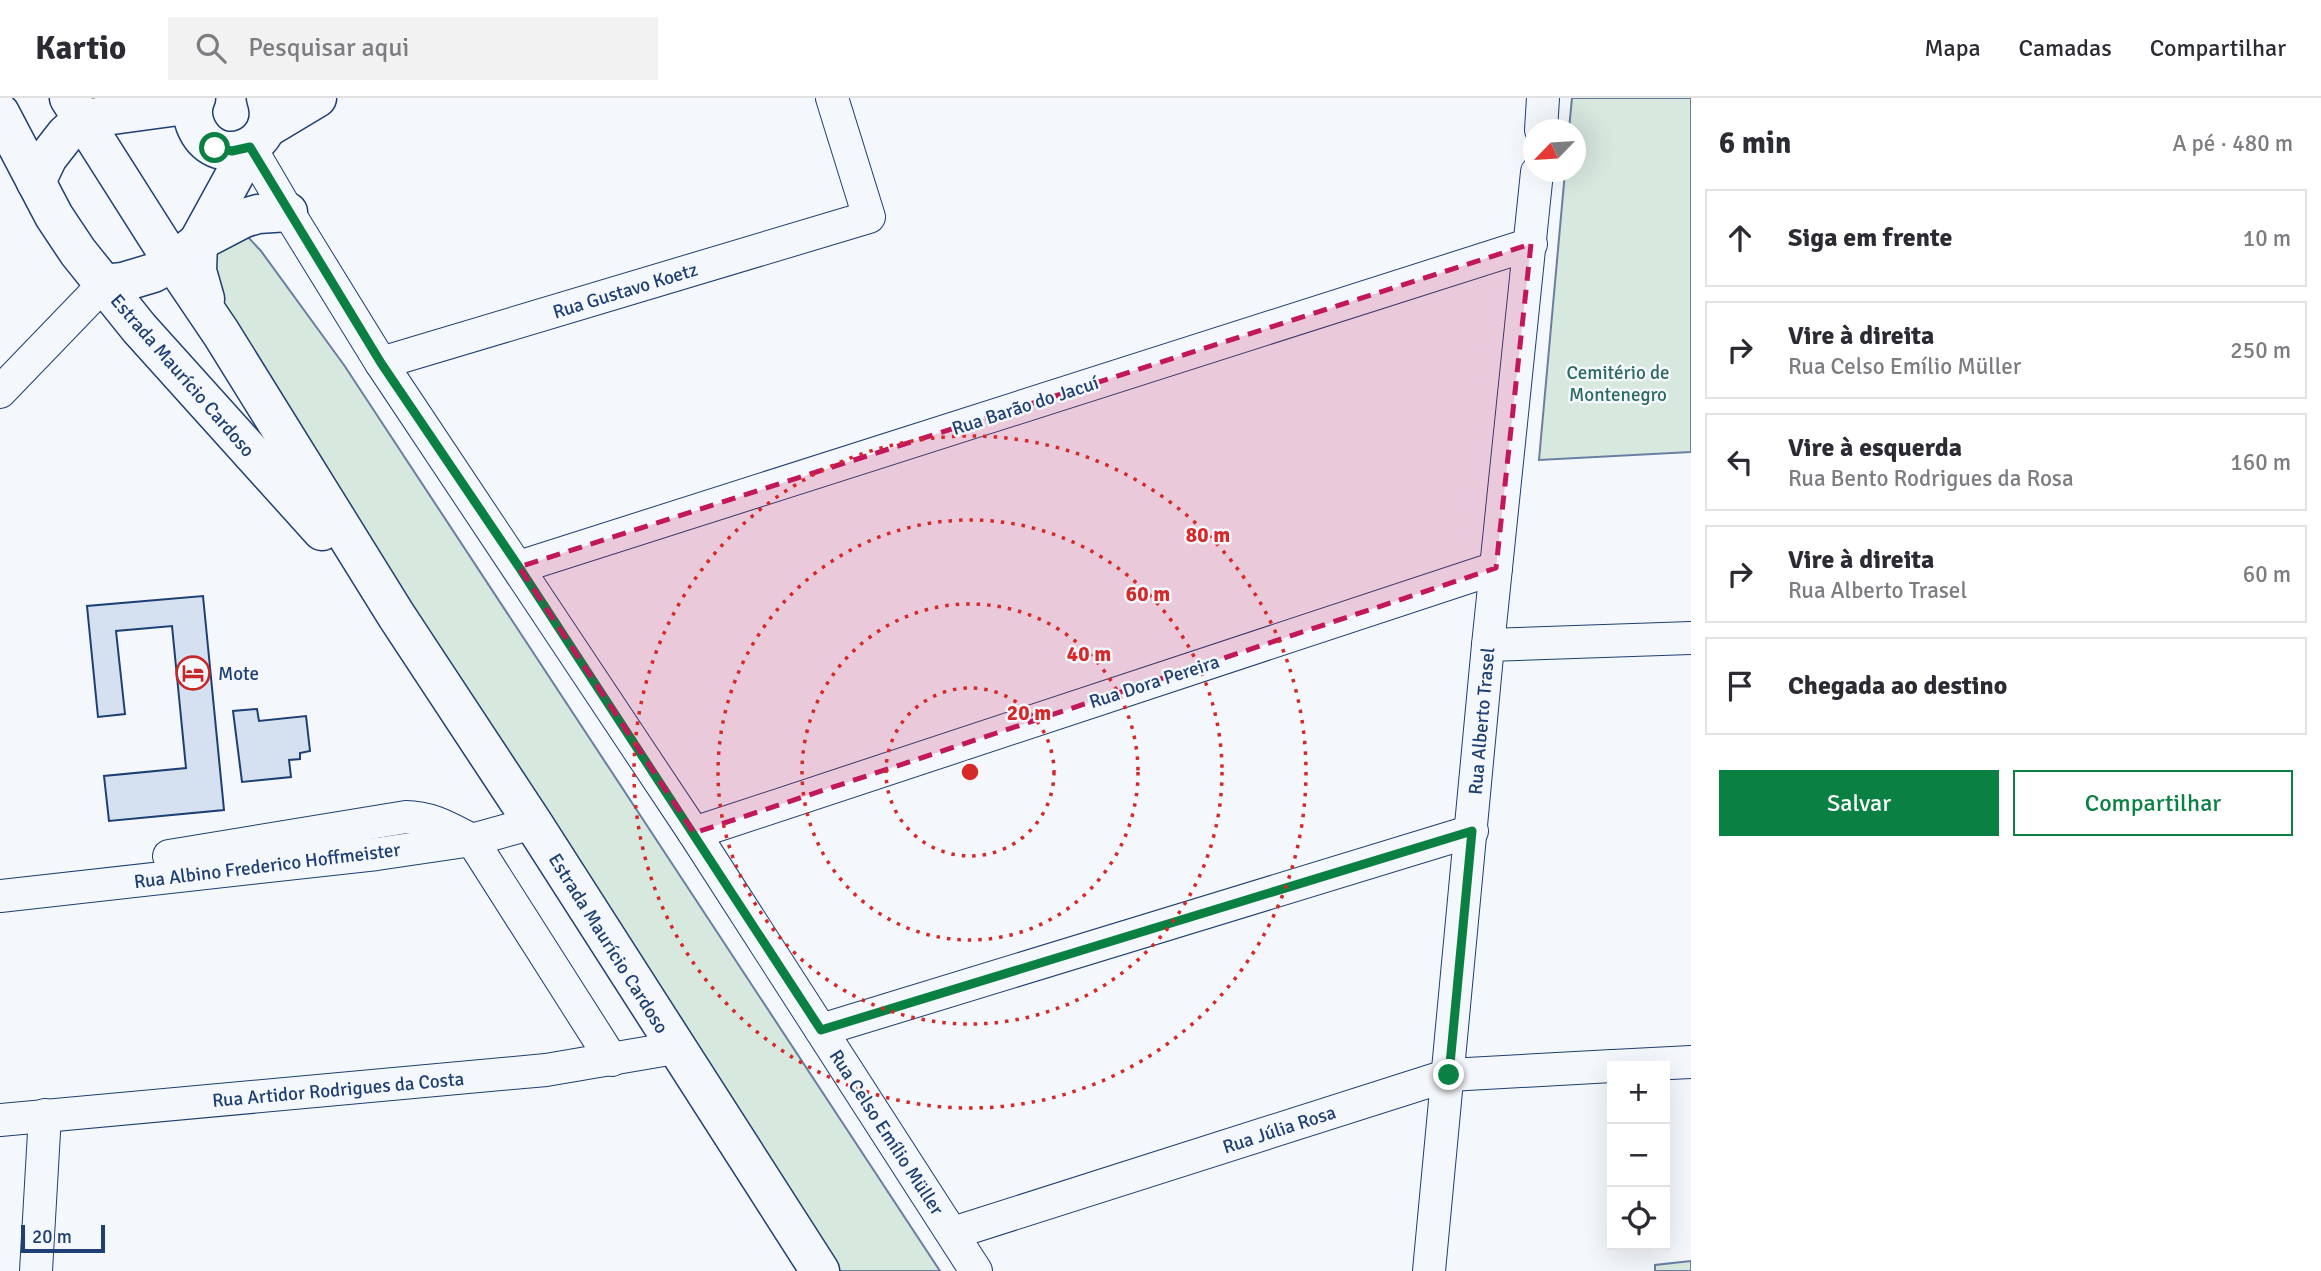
<!DOCTYPE html>
<html lang="pt">
<meta charset="utf-8">
<style>
:root{--surface:#fff;--page:#f2f2f3;--text:#2b2b33;--muted:#7c7c81;--line:#e1e1e2;--accent:#0b8043}
body{margin:0;font-family:Signika,sans-serif;background:var(--page);color:var(--text)}
.controls{position:absolute;right:21px;bottom:21px;display:grid;overflow:hidden;border-radius:0px;box-shadow:0 7px 28px #0002}
.controls button{width:63px;height:63px;display:grid;place-items:center;padding:0;border:0;border-bottom:2px solid var(--line);background:var(--surface);color:var(--text);font:35px sans-serif}
.compass{position:absolute;left:1523px;top:21px;width:63px;height:63px;border-radius:50%;background:var(--surface);box-shadow:0 7px 28px #0002;rotate:245deg}
.scale{position:absolute;left:21px;bottom:18px;width:84px;box-sizing:border-box;padding-left:7px;border:4px solid #1d3f73;border-top:0;font-size:19px;line-height:24px;white-space:nowrap;color:#1d3f73;-webkit-text-stroke:5px #f4f7fb;paint-order:stroke}
.stop{position:absolute;width:21px;height:21px;margin:-16px;border:5px solid #0b8043;border-radius:50%;background:#fff}
.stop.end{background:#0b8043;border-color:#fff;box-shadow:0 2px 7px #0008}
.list{margin:0;padding:0;list-style:none}
h2{display:flex;justify-content:space-between;align-items:center;height:91px;margin:0;padding:0 28px;font-size:30px}
h2 small{font-size:23px;font-weight:400;color:var(--muted)}
.list li{display:grid;grid-template-columns:46px 1fr auto;gap:21px;align-items:center;box-sizing:border-box;height:98px;margin:0 14px 14px;padding:0 14px;border:2px solid var(--line);border-radius:0px}
.list b{display:block;font-size:26px;white-space:nowrap}
.list p{margin:0;font-size:23px;white-space:nowrap;color:var(--muted)}
.list em{font-size:23px;font-style:normal;color:var(--muted)}
.actions{display:flex;gap:14px;padding:21px 28px}
.actions a{flex:1;padding:16px 0;border:2px solid var(--accent);border-radius:0px;text-align:center;font-size:24px;color:var(--accent)}
.actions .main{background:var(--accent);color:#fff}
.icon{flex:none;width:38px;height:38px;fill:none;stroke:currentColor;stroke-width:2;stroke-linecap:round;stroke-linejoin:round}
.map{position:relative;flex:none;width:1691px;height:1173px;overflow:hidden}
header{display:flex;align-items:center;gap:42px;box-sizing:border-box;height:98px;padding:0 35px;background:var(--surface);border-bottom:2px solid var(--line)}
header strong{font-size:33px}
nav{display:flex;gap:38px;margin-inline-start:auto;font-size:24px}
.search{width:490px;height:63px;background:var(--page);display:flex;align-items:center;gap:18px;box-sizing:border-box;padding:0 24px;border-radius:0px;color:var(--muted);font-size:26px}
main{display:flex}
aside{flex:1;background:var(--surface)}
.map>svg:first-child{display:block}
.green{fill:#d7e8df;stroke:#687fa3;stroke-width:2}
.building{fill:#d5e0f0;stroke:#1d3f73;stroke-width:2}
.lines{fill:none;stroke-linecap:round;stroke-linejoin:round}
.minor-casing{stroke:#1d3f73;stroke-width:34}
.major-casing{stroke:#1d3f73;stroke-width:41}
.highway-casing{stroke:#1d3f73;stroke-width:41}
.minor{stroke:#f4f7fb;stroke-width:32}
.major{stroke:#f4f7fb;stroke-width:38}
.highway{stroke:#f4f7fb;stroke-width:38}
.route{stroke:#0b8043;stroke-width:9}
.marked{fill:#c2185b;fill-opacity:0.2;stroke:#c2185b;stroke-width:5;stroke-dasharray:14 9;stroke-linejoin:round}
.ring{fill:none;stroke:#d62828;stroke-width:3.5;stroke-dasharray:3.5 7}
.labels{text-anchor:middle;stroke-width:5;stroke-linejoin:round;paint-order:stroke}
.street-label{font-size:19px;fill:#1d3f73;stroke:#f4f7fb}
.park-label{font-size:19px;fill:#2c6c60;stroke:#f4f7fb}
.poi-label{font-size:19px;fill:#1d3f73;stroke:#f4f7fb;text-anchor:start}
.centre{fill:#d62828;stroke:#f4f7fb;stroke-width:3.5}
.ring-label{font-size:21px;text-anchor:middle;font-weight:bold;fill:#d62828;stroke:#f4f7fb;stroke-width:5;stroke-linejoin:round;paint-order:stroke}
</style>
<header>
<strong>Kartio</strong>
<div class="search"><svg class="icon" aria-label="search" viewBox="0 0 24 24"><circle cx="10" cy="10" r="6"/><path d="M15 15l6 6"/></svg>Pesquisar aqui</div>
<nav><a>Mapa</a><a>Camadas</a><a>Compartilhar</a></nav>
</header>
<main>
<div class="map">
<svg width="1691" height="1173" viewBox="0 0 1691 1173">
<rect width="100%" height="100%" fill="#f4f7fb"/>
<g class="green">
<polygon points="1572,0 1691,0 1691,354 1539,362 1565,74 1576,74 1576,32 1569,31"/>
<polygon points="229,138 247,138 261,153 344,267 940,1173 834,1173 209,189 210,162"/>
<polygon points="1691,1163 1691,1173 1655,1173 1655,1167"/>
</g>
<g class="building">
<polygon points="203,498 224,712 109,723 104,678 186,670 172,528 116,533 125,616 98,619 87,508"/>
<polygon points="257,611 259,623 306,618 310,653 300,655 300,661 289,662 291,679 242,684 233,613"/>
</g>
<g class="lines">
<defs>
<g id="minor">
<polyline points="1541,32 1543,0"/>
<polyline points="250,49 288,114 381,265 694,735 976,1173"/>
<polyline points="381,265 869,119 832,0"/>
<polyline points="0,294 104,186"/>
<polyline points="519,469 1531,146"/>
<polyline points="1488,547 1691,540"/>
<polyline points="694,735 1496,470"/>
<path d="M169,758L406,719C431,719 450,731 472,742L612,962"/>
<polyline points="0,798 377,756 472,742 533,725"/>
<polyline points="821,932 1472,733"/>
<polyline points="1613,968 1691,964"/>
<polyline points="0,1022 546,972 675,950"/>
<polyline points="953,1135 1449,977 1612,968"/>
<polyline points="36,1173 45,1017"/>
<polyline points="1429,1173 1488,547 1537,74"/>
</g>
<g id="major">
<path d="M196,0C191,11 192,21 197,31C218,74 283,49 266,0"/>
<polyline points="267,30 317,0"/>
</g>
<g id="highway">
<polyline points="69,0 173,164 221,235 396,517 533,725 820,1173"/>
<polyline points="0,15 54,118 78,154 139,230 322,433"/>
<polyline points="36,84 48,59 66,36 83,21 193,6"/>
<polyline points="104,186 123,184 153,175 173,164 198,144 244,120 258,116 288,114"/>
<polyline points="205,201 197,173 198,144 250,49"/>
</g>
</defs>
<use href="#minor" class="minor-casing"/>
<use href="#major" class="major-casing"/>
<use href="#highway" class="highway-casing"/>
<use href="#minor" class="minor"/>
<use href="#major" class="major"/>
<use href="#highway" class="highway"/>
</g>
<g class="lines">
<polyline class="route" points="215,50 232,53 250,49 381,265 519,469 821,932 1472,733 1449,977"/>
</g>
<path class="marked" d="M1531,146L1496,470L694,735L519,469Z"/>
<g class="ring">
<circle cx="970" cy="674" r="84"/>
<circle cx="970" cy="674" r="168"/>
<circle cx="970" cy="674" r="252"/>
<circle cx="970" cy="674" r="336"/>
</g>
<defs>
<symbol id="hotel-ring" viewBox="-11 -11 22 22"><circle r="9.5" fill="#f4f7fb" stroke="#c62828" stroke-width="1.5"/><path d="M-6-4.5h1.5V1H6V5H4.5V3h-9V5H-6ZM-4 0a1.8 1.8 0 1 1 3.6 0ZM.5 0V-2.5h3Q6-2.5 6 0Z" fill="#c62828"/></symbol>
</defs>
<g fill-rule="evenodd">
<use href="#hotel-ring" x="174" y="556" width="38" height="38"/>
</g>
<g class="labels">
<g class="street-label">
<text transform="translate(625 192) rotate(-17)" y="7">Rua Gustavo Koetz</text>
<text transform="translate(183 277) rotate(49)" y="7">Estrada Maurício Cardoso</text>
<text transform="translate(1025 307) rotate(-18)" y="7">Rua Barão do Jacuí</text>
<text transform="translate(1154 583) rotate(-18)" y="7">Rua Dora Pereira</text>
<text transform="translate(1481 623) rotate(-85)" y="7">Rua Alberto Trasel</text>
<text transform="translate(267 767) rotate(-7)" y="7">Rua Albino Frederico Hoffmeister</text>
<text transform="translate(609 845) rotate(58)" y="7">Estrada Maurício Cardoso</text>
<text transform="translate(338 991) rotate(-5)" y="7">Rua Artidor Rodrigues da Costa</text>
<text transform="translate(1279 1031) rotate(-18)" y="7">Rua Júlia Rosa</text>
<text transform="translate(887 1034) rotate(57)" y="7">Rua Celso Emílio Müller</text>
</g>
<g class="park-label">
<text x="1618" y="281">Cemitério de<tspan x="1618" dy="22">Montenegro</tspan></text>
</g>
<g class="poi-label">
<text x="218" y="582">Mote</text>
</g>
</g>
<circle cx="970" cy="674" r="10" class="centre"/>
<g class="ring-label">
<text x="1208" y="444">80 m</text>
<text x="1148" y="503">60 m</text>
<text x="1089" y="563">40 m</text>
<text x="1029" y="622">20 m</text>
</g>
</svg>
<div class="controls">
<button>+</button>
<button>−</button>
<button><svg class="icon" aria-label="locate" viewBox="0 0 24 24"><circle cx="12" cy="12" r="6"/><path d="M12 2v4M12 18v4M2 12h4M18 12h4"/></svg></button>
</div>
<svg class="compass" viewBox="-18 -18 36 36"><path d="M0-13l5 13h-10z" fill="#e53935"/><path d="M0 13l5-13h-10z" fill="#7c7c81"/></svg>
<div class="scale">20 m</div>
<div class="stop" style="left:215px;top:50px"></div>
<div class="stop end" style="left:1449px;top:977px"></div>
</div>
<aside>
<h2>6 min<small>A pé · 480 m</small></h2>
<ul class="list">
<li><svg class="icon" aria-label="ahead" viewBox="0 0 24 24"><path d="M12 20V5M6 11l6-6 6 6"/></svg><div><b>Siga em frente</b></div><em>10 m</em></li>
<li><svg class="icon" aria-label="right" viewBox="0 0 24 24"><path d="M7 20v-9h11M14 6l5 5-5 5"/></svg><div><b>Vire à direita</b><p>Rua Celso Emílio Müller</p></div><em>250 m</em></li>
<li><svg class="icon" aria-label="left" viewBox="0 0 24 24"><path d="M17 20v-9H6M10 6l-5 5 5 5"/></svg><div><b>Vire à esquerda</b><p>Rua Bento Rodrigues da Rosa</p></div><em>160 m</em></li>
<li><svg class="icon" aria-label="right" viewBox="0 0 24 24"><path d="M7 20v-9h11M14 6l5 5-5 5"/></svg><div><b>Vire à direita</b><p>Rua Alberto Trasel</p></div><em>60 m</em></li>
<li><svg class="icon" aria-label="arrive" viewBox="0 0 24 24"><path d="M6 21V4h12l-3 4 3 4H6"/></svg><div><b>Chegada ao destino</b></div></li>
</ul>
<div class="actions"><a class="main">Salvar</a><a>Compartilhar</a></div>
</aside>
</main>
